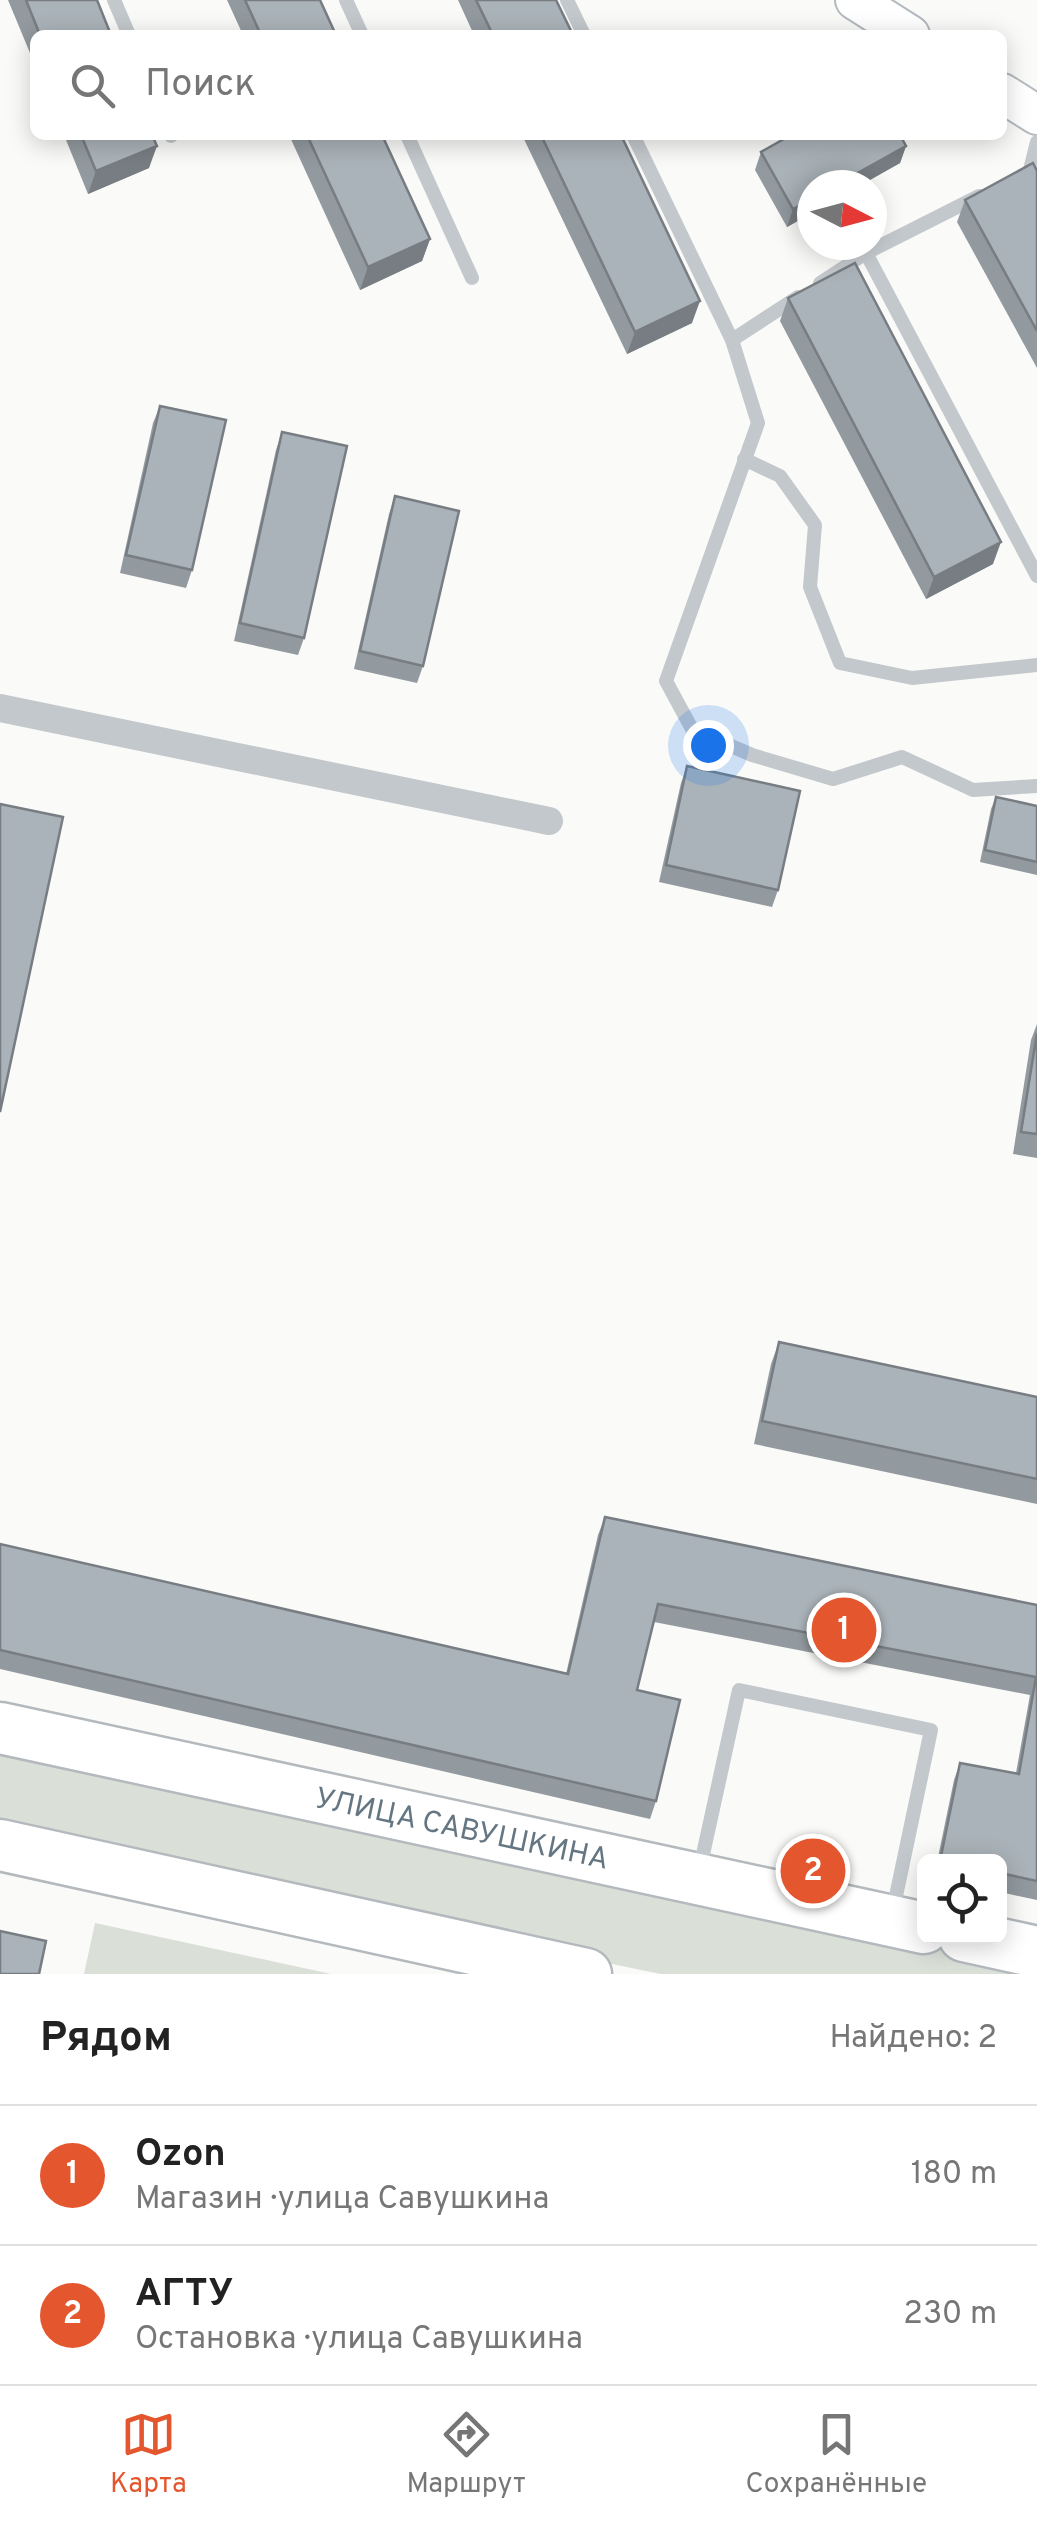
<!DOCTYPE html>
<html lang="ru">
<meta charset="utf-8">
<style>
:root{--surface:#fff;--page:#f6f6f6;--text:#222;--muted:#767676;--line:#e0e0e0;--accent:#e4572e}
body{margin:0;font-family:Overpass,sans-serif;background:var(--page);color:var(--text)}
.controls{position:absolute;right:30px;bottom:30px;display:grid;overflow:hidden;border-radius:15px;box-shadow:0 5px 25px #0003}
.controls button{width:90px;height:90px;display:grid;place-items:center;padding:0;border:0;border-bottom:2px solid var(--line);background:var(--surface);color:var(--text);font:50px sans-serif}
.compass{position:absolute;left:797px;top:170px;width:90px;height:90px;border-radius:50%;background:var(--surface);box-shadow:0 5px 25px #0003;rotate:96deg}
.you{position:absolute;left:708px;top:745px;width:35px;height:35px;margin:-25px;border:8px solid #fff;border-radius:50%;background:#1a73e8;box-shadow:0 0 0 15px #1a73e833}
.badge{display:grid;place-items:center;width:65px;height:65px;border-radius:50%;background:var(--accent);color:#fff;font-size:32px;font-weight:700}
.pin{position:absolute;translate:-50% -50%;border:5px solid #fff;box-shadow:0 2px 10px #0006}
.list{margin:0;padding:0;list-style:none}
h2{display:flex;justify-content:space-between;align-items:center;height:130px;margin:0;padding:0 40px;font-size:42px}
h2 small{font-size:32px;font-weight:400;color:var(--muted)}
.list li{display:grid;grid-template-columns:65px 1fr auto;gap:30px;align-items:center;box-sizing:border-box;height:140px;padding:0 40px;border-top:2px solid var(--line)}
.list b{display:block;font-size:38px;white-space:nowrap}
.list p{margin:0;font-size:32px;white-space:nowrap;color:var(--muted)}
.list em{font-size:32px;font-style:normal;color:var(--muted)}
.icon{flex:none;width:55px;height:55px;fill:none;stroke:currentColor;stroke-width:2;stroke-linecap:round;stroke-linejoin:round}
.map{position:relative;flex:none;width:1037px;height:1974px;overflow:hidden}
.search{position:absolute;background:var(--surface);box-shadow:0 5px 25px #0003;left:30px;right:30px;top:30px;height:110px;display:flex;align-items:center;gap:25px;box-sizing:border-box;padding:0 35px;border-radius:15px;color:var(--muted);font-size:38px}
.sheet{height:410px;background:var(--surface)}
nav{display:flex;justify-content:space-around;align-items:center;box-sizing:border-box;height:140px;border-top:2px solid var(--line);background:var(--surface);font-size:28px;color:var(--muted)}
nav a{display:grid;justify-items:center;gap:5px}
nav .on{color:var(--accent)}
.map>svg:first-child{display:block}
.green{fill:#dadfd7}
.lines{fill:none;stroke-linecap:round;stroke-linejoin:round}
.secondary-casing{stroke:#b3babf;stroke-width:42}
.highway-casing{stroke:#b4b9bd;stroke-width:55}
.lane{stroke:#c3c8cc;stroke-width:14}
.street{stroke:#c3c8cc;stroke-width:28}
.secondary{stroke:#fff;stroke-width:38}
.highway{stroke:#fff;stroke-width:50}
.wall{fill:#929a9f}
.shaded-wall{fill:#777d82}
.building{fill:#aab3b9;stroke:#777d82;stroke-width:2.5}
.labels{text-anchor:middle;stroke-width:10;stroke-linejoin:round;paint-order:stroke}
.street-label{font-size:30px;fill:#657683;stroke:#fff}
</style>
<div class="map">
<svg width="1037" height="1974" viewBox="0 0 1037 1974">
<rect width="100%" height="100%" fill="#fafaf8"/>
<g class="green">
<polygon points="0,1730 924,1933 1037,1974 661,1974 0,1839"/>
<polygon points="95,1923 331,1974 84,1974"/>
</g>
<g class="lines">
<defs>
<g id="secondary">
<polyline points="855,0 910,35"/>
<polyline points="1002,93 1037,115"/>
</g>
<g id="highway">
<polyline points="0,1728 924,1928"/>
<polyline points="0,1845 586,1974"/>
<polyline points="964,1936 1037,1952"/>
</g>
</defs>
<use href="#secondary" class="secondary-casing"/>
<use href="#highway" class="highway-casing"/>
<g class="lane">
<polyline points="114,0 129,35"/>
<polyline points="346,0 362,35"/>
<polyline points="567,0 584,35"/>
<polyline points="171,135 171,136"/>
<polyline points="407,135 472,278"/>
<polyline points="633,135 732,340 758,423 666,681 692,729 752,755 833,779 902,757 973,790 1037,786"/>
<polyline points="1030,170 1037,142"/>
<polyline points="979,196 866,253 1037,576"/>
<polyline points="820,283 866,253"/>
<polyline points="732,340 798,297"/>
<polyline points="744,459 780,476 815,525 810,587 840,663 912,678 1037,665"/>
<polyline points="700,1868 739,1690 931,1730 892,1915"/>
</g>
<polyline class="street" points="0,708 549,821"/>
<use href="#secondary" class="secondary"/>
<use href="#highway" class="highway"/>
</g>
<g class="wall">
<polygon points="8,0 97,0 111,35 35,35 35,65"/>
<polygon points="227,0 320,0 336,35 243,35"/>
<polygon points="458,0 556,0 573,35 474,35"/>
<polygon points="64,135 152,135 149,168 88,194"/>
<polygon points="289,135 382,135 430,239 422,261 360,290"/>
<polygon points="522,135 621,135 692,323 627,354"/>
<polygon points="906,146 900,163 861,185 812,185 812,213 787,227 755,170 761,152"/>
<polygon points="1037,171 1037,368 957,222 965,200"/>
<polygon points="788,298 993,564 926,599 780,321"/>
<polygon points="160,406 192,570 186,588 120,573 153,423"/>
<polygon points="282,432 304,638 298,655 234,641 276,450"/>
<polygon points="395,496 423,666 417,683 354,669 389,514"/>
<polygon points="687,766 778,890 772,907 659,882 681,783"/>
<polygon points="996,797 1037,806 1037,875 980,862 991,809"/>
<polygon points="1037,1024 1037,1158 1013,1154 1031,1040"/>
<polygon points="779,1342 1037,1397 1037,1504 754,1444 771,1364"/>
<polygon points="605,1517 1037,1605 1037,1900 1000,1892 1000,1862 937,1862 954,1780 960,1763 1016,1773 1030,1695 654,1622 637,1690 656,1801 650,1819 0,1669 0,1544 566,1674 598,1535"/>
</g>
<g class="shaded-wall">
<polygon points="157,146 149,168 88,194 96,171"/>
<polygon points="906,146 900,163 861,185 836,185"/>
<polygon points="812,199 812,213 787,227 793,209"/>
<polygon points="430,239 422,261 360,290 368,267"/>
<polygon points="700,301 692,323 627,354 635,332"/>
<polygon points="1001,542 993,564 926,599 934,577"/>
</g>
<g class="building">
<polygon points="26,0 97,0 111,35 40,35"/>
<polygon points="245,0 320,0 336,35 261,35"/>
<polygon points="476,0 556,0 573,35 493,35"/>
<polygon points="81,135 152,135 157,146 96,171"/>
<polygon points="307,135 382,135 430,239 368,267"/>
<polygon points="541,135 621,135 700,301 635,332"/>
<polygon points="791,135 900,135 906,146 836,185 812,185 812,199 793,209 761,152"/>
<polygon points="1033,163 1037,171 1037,331 965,200"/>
<polygon points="855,263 1001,542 934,577 788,298"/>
<polygon points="160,406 226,420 192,570 126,555"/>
<polygon points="282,432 347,446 304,638 240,623"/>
<polygon points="395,496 459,511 423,666 360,651"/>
<polygon points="687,766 800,791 778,890 666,865"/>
<polygon points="996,797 1037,806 1037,862 985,850"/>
<polygon points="0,804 63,817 0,1112"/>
<polygon points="1037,1033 1037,1134 1021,1132"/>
<polygon points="779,1342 1037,1397 1037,1479 762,1421"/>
<polygon points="605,1517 1037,1605 1037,1881 1000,1873 1000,1862 940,1861 960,1763 1019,1774 1036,1677 658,1604 637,1690 680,1700 656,1801 0,1650 0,1544 568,1674"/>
<polygon points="0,1931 46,1941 39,1974 0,1974"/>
</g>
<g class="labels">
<g class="street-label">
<text transform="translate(462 1828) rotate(12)" y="10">УЛИЦА САВУШКИНА</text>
</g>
</g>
</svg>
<div class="controls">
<button><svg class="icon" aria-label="locate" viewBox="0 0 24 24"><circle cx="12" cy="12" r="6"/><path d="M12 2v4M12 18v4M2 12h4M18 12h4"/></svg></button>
</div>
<svg class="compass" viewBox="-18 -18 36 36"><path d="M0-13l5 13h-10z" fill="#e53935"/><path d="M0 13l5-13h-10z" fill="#767676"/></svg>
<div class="you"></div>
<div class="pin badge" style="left:844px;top:1630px">1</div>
<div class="pin badge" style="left:813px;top:1871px">2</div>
<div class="search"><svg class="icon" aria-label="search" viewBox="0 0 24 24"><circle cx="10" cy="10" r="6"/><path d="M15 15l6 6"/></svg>Поиск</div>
</div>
<section class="sheet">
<h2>Рядом<small>Найдено: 2</small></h2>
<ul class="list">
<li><span class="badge">1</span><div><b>Ozon</b><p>Магазин · улица Савушкина</p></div><em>180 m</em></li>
<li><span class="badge">2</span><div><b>АГТУ</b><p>Остановка · улица Савушкина</p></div><em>230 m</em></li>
</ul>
</section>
<nav>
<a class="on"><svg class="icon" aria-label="map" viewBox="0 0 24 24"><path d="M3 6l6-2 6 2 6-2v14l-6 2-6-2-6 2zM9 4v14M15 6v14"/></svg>Карта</a>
<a><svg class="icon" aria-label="directions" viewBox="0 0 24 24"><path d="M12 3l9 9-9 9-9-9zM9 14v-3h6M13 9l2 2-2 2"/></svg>Маршрут</a>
<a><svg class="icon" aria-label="saved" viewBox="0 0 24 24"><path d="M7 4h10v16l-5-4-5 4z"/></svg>Сохранённые</a>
</nav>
